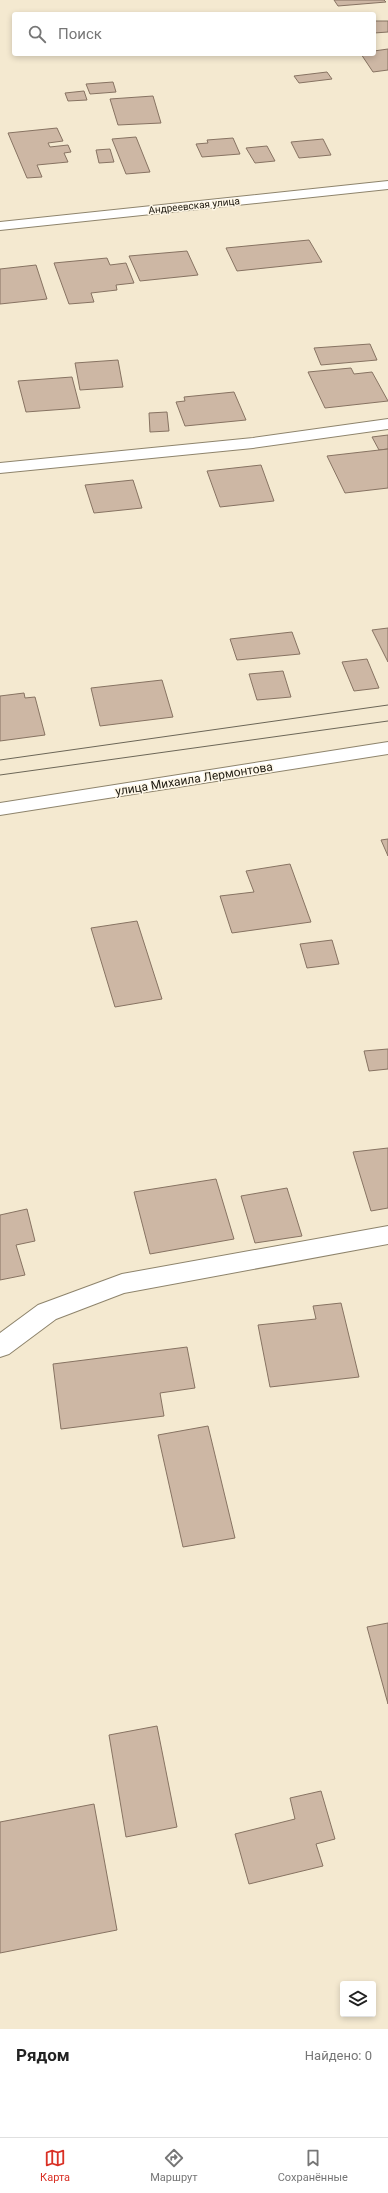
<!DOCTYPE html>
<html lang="ru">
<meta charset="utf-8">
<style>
:root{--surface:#fff;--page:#f2f2f2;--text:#222;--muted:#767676;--line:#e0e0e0;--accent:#d93025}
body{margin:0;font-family:Roboto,sans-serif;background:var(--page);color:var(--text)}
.controls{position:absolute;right:12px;bottom:12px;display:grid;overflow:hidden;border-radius:4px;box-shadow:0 2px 6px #0003}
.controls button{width:36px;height:36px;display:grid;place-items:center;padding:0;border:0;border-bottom:1px solid var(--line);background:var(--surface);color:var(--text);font:20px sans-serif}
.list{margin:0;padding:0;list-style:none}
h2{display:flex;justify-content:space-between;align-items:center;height:52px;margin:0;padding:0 16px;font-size:17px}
h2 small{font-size:13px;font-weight:400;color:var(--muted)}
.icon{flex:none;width:22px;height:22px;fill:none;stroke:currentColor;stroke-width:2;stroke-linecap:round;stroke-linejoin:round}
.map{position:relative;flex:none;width:388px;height:2029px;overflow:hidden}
.search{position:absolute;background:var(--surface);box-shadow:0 2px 6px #0003;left:12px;right:12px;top:12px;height:44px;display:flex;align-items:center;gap:10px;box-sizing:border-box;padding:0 14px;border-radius:4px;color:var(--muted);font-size:15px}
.sheet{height:108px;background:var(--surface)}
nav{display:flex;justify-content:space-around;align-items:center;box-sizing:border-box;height:56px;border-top:1px solid var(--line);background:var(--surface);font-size:11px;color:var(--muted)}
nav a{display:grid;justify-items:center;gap:2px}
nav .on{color:var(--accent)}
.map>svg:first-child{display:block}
.building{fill:#cdb7a4;stroke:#877362}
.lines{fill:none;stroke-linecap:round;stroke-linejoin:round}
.minor-casing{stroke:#8e846c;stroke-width:2}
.minor{fill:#fff;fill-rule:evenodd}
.tram{stroke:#6c6657;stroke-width:1}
.labels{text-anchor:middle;stroke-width:3;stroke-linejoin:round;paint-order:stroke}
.far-street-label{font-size:10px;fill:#1e1a11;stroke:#fef7e7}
.street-label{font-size:12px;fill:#1e1a11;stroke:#fef7e7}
</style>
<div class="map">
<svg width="388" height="2029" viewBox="0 0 388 2029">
<rect width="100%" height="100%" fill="#f4e9d0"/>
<g class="building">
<polygon points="334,0 384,0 386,2 338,6"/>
<polygon points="374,21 388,21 388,32 374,33"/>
<polygon points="388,49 388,70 373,72 361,54 374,54 374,51"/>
<polygon points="327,72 332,79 299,83 294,76"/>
<polygon points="113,82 116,92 90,94 86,84"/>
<polygon points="84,91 87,100 68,101 65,93"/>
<polygon points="153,96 161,123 118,125 110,99"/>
<polygon points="57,128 63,141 48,143 50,147 68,145 71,152 64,153 68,162 37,165 42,177 27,178 8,133"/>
<polygon points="136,137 150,172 126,174 112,139"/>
<polygon points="233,138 240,154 202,157 196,144 208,143 207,140"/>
<polygon points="323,139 331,155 299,158 291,142"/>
<polygon points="267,146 275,161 255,163 246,148"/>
<polygon points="110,149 114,162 99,163 96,150"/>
<polygon points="309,240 322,262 237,271 226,248"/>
<polygon points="187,251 198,275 140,281 129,256"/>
<polygon points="107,258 110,265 126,263 134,283 116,285 117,290 91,293 94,302 69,304 54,263"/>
<polygon points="36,265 47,299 0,304 0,269"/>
<polygon points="370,344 377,360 321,365 314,348"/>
<polygon points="118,360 123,387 80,390 75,363"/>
<polygon points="351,368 354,374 372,372 388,401 325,408 308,372"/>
<polygon points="72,377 80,408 26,412 18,381"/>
<polygon points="234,392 246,420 185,426 176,402 185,401 184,397"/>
<polygon points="167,412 169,431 150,432 149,413"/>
<polygon points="388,435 388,449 379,450 372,437"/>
<polygon points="388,449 388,488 345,493 327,456"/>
<polygon points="261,465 274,501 220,507 207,471"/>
<polygon points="133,480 142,508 94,513 85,485"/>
<polygon points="388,628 388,662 372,630"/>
<polygon points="292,632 300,654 237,660 230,639"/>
<polygon points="367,659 379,688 354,691 342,662"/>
<polygon points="283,671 291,697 257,700 249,674"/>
<polygon points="162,680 173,717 100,726 91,688"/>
<polygon points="24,693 25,698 35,697 45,735 0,741 0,696"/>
<polygon points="388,839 388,856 381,840"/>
<polygon points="290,864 311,922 232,933 220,896 254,892 246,871"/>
<polygon points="137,921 162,999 115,1007 91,928"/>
<polygon points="332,940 339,964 307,968 300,944"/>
<polygon points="388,1049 388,1069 369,1071 364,1051"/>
<polygon points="388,1148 388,1208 371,1211 353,1152"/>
<polygon points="216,1179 234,1239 150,1254 134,1192"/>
<polygon points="287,1188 302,1236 255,1243 241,1196"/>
<polygon points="27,1209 35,1241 16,1245 25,1275 0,1280 0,1215"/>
<polygon points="341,1303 359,1377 270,1387 258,1325 316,1319 313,1306"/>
<polygon points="187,1347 195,1388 160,1393 164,1416 61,1429 53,1364"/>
<polygon points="208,1426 235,1538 183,1547 158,1435"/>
<polygon points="388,1623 388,1704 367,1627"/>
<polygon points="157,1726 177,1827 126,1837 109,1735"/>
<polygon points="321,1791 335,1839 316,1844 323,1866 249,1884 235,1834 295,1819 290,1798"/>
<polygon points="94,1804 117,1930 0,1953 0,1822"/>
</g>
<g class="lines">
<defs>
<g id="minor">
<polygon points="388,181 388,189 0,230 0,222"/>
<polygon points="388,419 388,429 253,448 0,473 0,463 253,438"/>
<polygon points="388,742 388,754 0,815 0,803"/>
<polygon points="388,1226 388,1244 124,1293 56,1319 9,1354 0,1357 0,1333 38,1305 122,1274"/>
</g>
</defs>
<use href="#minor" class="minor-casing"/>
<use href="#minor" class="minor"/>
<g class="tram">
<polyline points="0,760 388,705"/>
<polyline points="0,775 388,721"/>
</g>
</g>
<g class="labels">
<g class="far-street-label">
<text transform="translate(194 205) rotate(-6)" y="4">Андреевская улица</text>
</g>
<g class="street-label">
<text transform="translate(194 779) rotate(-9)" y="4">улица Михаила Лермонтова</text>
</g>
</g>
</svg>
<div class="controls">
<button><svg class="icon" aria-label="layers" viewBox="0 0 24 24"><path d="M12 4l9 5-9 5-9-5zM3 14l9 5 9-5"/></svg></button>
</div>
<div class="search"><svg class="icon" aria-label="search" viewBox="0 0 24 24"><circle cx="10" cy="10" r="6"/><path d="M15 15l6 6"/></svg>Поиск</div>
</div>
<section class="sheet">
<h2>Рядом<small>Найдено: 0</small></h2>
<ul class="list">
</ul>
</section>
<nav>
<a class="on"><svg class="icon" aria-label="map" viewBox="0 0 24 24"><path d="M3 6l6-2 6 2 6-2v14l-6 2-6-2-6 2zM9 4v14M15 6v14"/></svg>Карта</a>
<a><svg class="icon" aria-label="directions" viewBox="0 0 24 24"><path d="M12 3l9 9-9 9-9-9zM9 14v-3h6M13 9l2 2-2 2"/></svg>Маршрут</a>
<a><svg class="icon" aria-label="saved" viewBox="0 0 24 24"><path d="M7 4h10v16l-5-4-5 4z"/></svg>Сохранённые</a>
</nav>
